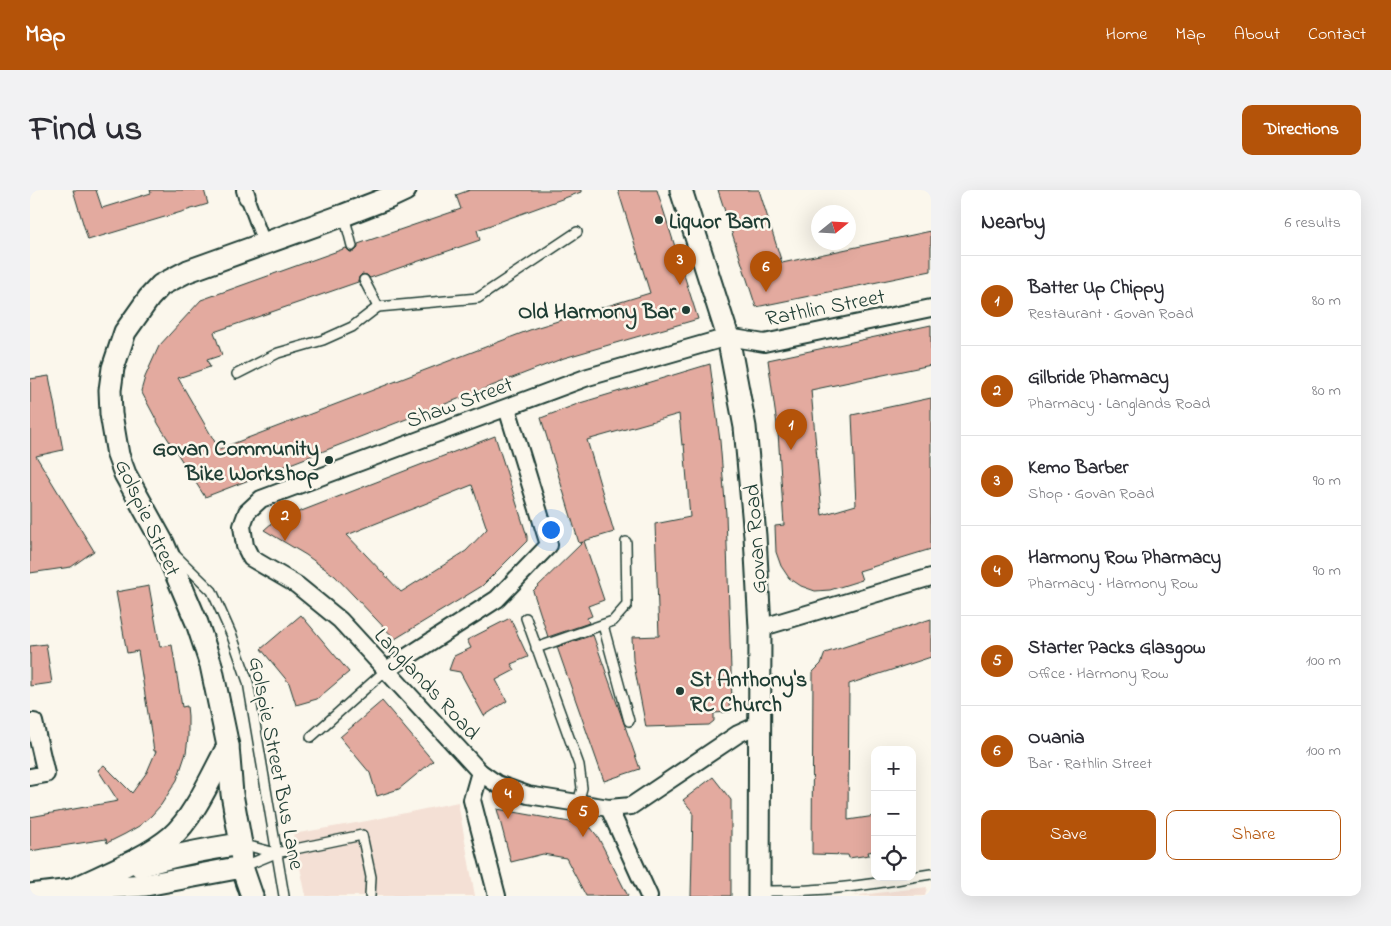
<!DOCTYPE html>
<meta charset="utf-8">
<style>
:root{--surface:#fff;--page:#f2f2f3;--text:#2b2b33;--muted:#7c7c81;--line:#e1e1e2;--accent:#b45309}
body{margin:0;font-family:"Indie Flower",sans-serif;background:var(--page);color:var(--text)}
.controls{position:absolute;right:15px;bottom:15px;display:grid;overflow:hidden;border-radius:10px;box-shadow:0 5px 20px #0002}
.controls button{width:45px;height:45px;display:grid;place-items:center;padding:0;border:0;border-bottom:1px solid var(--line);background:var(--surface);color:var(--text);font:25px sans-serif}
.compass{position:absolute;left:781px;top:15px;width:45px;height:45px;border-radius:50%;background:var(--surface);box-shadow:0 5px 20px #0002;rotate:72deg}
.you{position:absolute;left:520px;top:339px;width:18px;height:18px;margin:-12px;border:4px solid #fff;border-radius:50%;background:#1a73e8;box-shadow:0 0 0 8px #1a73e833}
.badge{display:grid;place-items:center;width:32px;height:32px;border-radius:50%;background:var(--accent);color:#fff;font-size:16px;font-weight:700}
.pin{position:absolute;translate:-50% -41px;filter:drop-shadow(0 1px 2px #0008)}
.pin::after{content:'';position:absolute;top:26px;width:18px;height:15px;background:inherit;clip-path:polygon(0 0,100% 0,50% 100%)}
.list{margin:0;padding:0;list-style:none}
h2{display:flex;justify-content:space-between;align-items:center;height:65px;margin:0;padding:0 20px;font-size:21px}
h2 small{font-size:16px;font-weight:400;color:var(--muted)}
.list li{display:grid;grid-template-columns:32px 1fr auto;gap:15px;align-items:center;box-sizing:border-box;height:90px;padding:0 20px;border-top:1px solid var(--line)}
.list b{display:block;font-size:19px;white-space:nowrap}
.list p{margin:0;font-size:16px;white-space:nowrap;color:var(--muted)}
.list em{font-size:16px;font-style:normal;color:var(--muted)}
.actions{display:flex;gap:10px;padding:15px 20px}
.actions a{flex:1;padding:11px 0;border:1px solid var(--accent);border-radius:10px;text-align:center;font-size:18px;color:var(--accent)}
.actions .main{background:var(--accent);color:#fff}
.icon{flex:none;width:28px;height:28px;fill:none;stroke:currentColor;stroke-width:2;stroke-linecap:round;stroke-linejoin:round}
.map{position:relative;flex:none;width:901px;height:706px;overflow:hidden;border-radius:10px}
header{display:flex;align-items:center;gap:30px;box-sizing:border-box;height:70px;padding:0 25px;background:var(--accent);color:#fff}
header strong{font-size:24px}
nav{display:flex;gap:28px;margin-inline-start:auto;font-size:18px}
.intro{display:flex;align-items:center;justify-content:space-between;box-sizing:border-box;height:120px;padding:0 30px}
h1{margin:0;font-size:35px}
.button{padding:12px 22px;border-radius:10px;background:var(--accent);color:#fff;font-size:18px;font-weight:700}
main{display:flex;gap:30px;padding:0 30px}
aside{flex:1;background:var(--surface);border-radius:10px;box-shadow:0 5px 20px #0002}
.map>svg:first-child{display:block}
.built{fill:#f4e0d5}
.building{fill:#e3aa9f;stroke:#1f3d34;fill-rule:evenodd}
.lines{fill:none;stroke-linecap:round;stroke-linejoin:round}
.service-casing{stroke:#1f3d34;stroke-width:12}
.pedestrian-casing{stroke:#1f3d34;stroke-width:16}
.minor-casing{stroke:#1f3d34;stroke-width:20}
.tertiary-casing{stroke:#1f3d34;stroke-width:25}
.service{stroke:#fbf7ec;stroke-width:9}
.pedestrian{stroke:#fbf7ec;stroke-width:12}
.minor{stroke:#fbf7ec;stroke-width:16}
.tertiary{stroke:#fbf7ec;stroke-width:21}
.poi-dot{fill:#1f3d34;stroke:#fbf7ec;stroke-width:2}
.labels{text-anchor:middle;stroke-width:5;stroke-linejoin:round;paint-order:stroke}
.poi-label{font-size:22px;font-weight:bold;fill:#1f3d34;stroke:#fbf7ec;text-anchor:start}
.street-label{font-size:22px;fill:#1f3d34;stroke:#fbf7ec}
</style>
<header>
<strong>Map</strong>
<nav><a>Home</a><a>Map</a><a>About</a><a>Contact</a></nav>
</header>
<div class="intro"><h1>Find us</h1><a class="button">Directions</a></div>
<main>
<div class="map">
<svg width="901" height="706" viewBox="0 0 901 706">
<rect width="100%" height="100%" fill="#fbf7ec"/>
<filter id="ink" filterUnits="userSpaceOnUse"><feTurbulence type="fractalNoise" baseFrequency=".02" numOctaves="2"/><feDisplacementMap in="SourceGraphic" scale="10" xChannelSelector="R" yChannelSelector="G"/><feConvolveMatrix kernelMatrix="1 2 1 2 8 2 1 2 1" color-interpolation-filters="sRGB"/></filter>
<g filter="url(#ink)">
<g class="built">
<polygon points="428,612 445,706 276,706 263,644 337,631"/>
<polygon points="897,697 895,706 822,706"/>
</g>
<g class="building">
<polygon points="43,0 66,0 72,18 121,3 120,0 174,0 178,14 58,50"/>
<polygon points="440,0 551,0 551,2 447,40 450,50 340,88 337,85 332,84 329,87 328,92 184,142 192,165 177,170 180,177 148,188 189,259 505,138 620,103 588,0 627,0 668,129 534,168 175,307 129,235 111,201 115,187 129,156 171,110 316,58 320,62 324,62 328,58 328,54 431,19 426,5"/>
<polygon points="688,0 729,0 752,73 901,41 901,81 726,117"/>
<polygon points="901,135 901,175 781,200 792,325 826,315 822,225 901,208 901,359 829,381 832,390 800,400 785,401 771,396 759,388 751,376 746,362 745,336 754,335 748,242 738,170"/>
<polygon points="680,174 690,251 696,324 702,512 699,512 700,522 684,523 684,531 679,535 616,537 603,470 602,447 629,446 625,334 660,327 654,254 652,255 649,224 557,250 584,342 554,351 574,410 558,416 562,426 557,428 559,433 518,447 503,401 553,352 549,353 511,228 550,213"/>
<polygon points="19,186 33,260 6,266 64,361 41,377 0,383 0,189"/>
<path d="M465,246L497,346V351L452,396L365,449L305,386L276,365L234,340L243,332ZM442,295L457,339L436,361L371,402L317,345Z"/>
<polygon points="119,396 130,457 142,455 152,517 157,516 158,526 158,548 156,563 147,590 131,615 121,626 109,636 95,644 77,653 76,649 0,661 0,627 88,611 68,580 74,575 102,603 117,582 126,561 124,561 108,461 97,463 86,402"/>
<polygon points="271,425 319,482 287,509 266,515 259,493 231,459"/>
<polygon points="480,428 498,467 481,474 485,480 466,490 477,511 454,526 430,482 419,480 424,466 441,458 437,450"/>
<polygon points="901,429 901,467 819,494 818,630 845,626 845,661 838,662 839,665 819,668 818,665 782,664 783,482 791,474 795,463"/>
<polygon points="563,445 610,579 574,591 527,457"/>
<polygon points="16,454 22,493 0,496 0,456"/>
<polygon points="352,511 403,571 369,599 347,606 340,583 310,547"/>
<polygon points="683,587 701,610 701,706 661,706 663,622 653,610"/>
<polygon points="467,619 551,634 561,638 568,647 598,706 556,706 536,668 513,664 481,672"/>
</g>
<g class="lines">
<defs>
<g id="service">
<polyline points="314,25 322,56"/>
<polyline points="334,90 348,117"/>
<polyline points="207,184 248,163 293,150 322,137 348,117 448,108 547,42"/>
<polyline points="146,366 182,401 202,446 218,492 254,706"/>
<polyline points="496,428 549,575 552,598 548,613"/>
<polyline points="573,435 599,531"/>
<polyline points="506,458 583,431 597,415 596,352"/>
<polyline points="281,547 355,481"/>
<polyline points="211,654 246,663"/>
<polyline points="212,677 246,663 332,645 341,687 340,706"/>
<polyline points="882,687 901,684"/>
<path d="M729,701C781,702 831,697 882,687"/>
</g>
<polyline id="pedestrian" points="217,7 234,53"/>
<g id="minor">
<polyline points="215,0 217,7"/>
<polyline points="730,438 901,387"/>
<polyline points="355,481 467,409 519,355 477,218"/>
<polyline points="0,532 4,532 16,584 0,587"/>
<polyline points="730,534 708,544 601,616 579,618 498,605 467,594 450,582 310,430 267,395 221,368 215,356 212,336 217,322 231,309 558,187 698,147 734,153 901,118"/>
<polyline points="450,582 442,610 467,706"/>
<polyline points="579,618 619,706"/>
</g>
<g id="tertiary">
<polyline points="651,0 698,147 715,237 725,346 730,438 729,706"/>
<path d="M110,676C143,665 177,659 211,654"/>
<path d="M42,700C72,685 115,669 141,647C164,628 183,583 198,556"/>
<polyline points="0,705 42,700 116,695 212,677"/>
<polyline points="222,706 212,677 211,654 202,604 198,556 181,475 167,433 133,353 95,284 88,265 81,224 80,200 83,178 95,142 119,108 131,95 158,81 314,25 358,8 375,0"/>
</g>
</defs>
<use href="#service" class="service-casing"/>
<use href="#pedestrian" class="pedestrian-casing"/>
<use href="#minor" class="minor-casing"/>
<use href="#tertiary" class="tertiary-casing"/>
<use href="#service" class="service"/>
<use href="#pedestrian" class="pedestrian"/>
<use href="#minor" class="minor"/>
<use href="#tertiary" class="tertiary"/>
</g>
</g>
<g class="poi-dot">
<circle cx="629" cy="30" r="5"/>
<circle cx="656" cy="120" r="5"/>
<circle cx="299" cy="270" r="5"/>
<circle cx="650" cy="501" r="5"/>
</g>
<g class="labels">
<g class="poi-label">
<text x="639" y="38">Liquor Barn</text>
<text x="646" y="128" text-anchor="end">Old Harmony Bar</text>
<text x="289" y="265" text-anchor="end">Govan Community<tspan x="289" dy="25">Bike Workshop</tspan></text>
<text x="660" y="496">St Anthony's<tspan x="660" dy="25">RC Church</tspan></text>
</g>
<g class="street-label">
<text transform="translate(795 116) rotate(-11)" y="8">Rathlin Street</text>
<text transform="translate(429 211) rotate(-20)" y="8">Shaw Street</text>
<text transform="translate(119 327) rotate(65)" y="8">Golspie Street</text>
<text transform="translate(724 349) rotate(-94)" y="8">Govan Road</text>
<text transform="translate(398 493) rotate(47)" y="8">Langlands Road</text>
<text transform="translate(248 573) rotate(79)" y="8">Golspie Street Bus Lane</text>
</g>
</g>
</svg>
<div class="controls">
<button>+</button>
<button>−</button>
<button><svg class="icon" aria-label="locate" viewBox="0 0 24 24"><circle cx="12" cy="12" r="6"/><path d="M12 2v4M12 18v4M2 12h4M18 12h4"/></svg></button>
</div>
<svg class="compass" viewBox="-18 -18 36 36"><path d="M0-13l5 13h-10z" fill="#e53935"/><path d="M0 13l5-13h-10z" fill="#7c7c81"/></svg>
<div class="you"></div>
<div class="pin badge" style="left:761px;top:260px">1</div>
<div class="pin badge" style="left:255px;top:351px">2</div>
<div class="pin badge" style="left:650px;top:95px">3</div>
<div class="pin badge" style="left:478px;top:629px">4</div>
<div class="pin badge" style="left:553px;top:647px">5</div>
<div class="pin badge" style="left:736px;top:102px">6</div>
</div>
<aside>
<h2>Nearby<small>6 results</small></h2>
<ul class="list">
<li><span class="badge">1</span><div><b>Batter Up Chippy</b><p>Restaurant · Govan Road</p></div><em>80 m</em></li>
<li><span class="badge">2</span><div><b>Gilbride Pharmacy</b><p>Pharmacy · Langlands Road</p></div><em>80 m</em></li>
<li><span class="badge">3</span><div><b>Kemo Barber</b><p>Shop · Govan Road</p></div><em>90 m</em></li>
<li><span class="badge">4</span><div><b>Harmony Row Pharmacy</b><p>Pharmacy · Harmony Row</p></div><em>90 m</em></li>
<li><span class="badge">5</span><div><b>Starter Packs Glasgow</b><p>Office · Harmony Row</p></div><em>100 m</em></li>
<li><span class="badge">6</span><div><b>Ouania</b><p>Bar · Rathlin Street</p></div><em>100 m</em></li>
</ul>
<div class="actions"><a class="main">Save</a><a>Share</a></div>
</aside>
</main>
